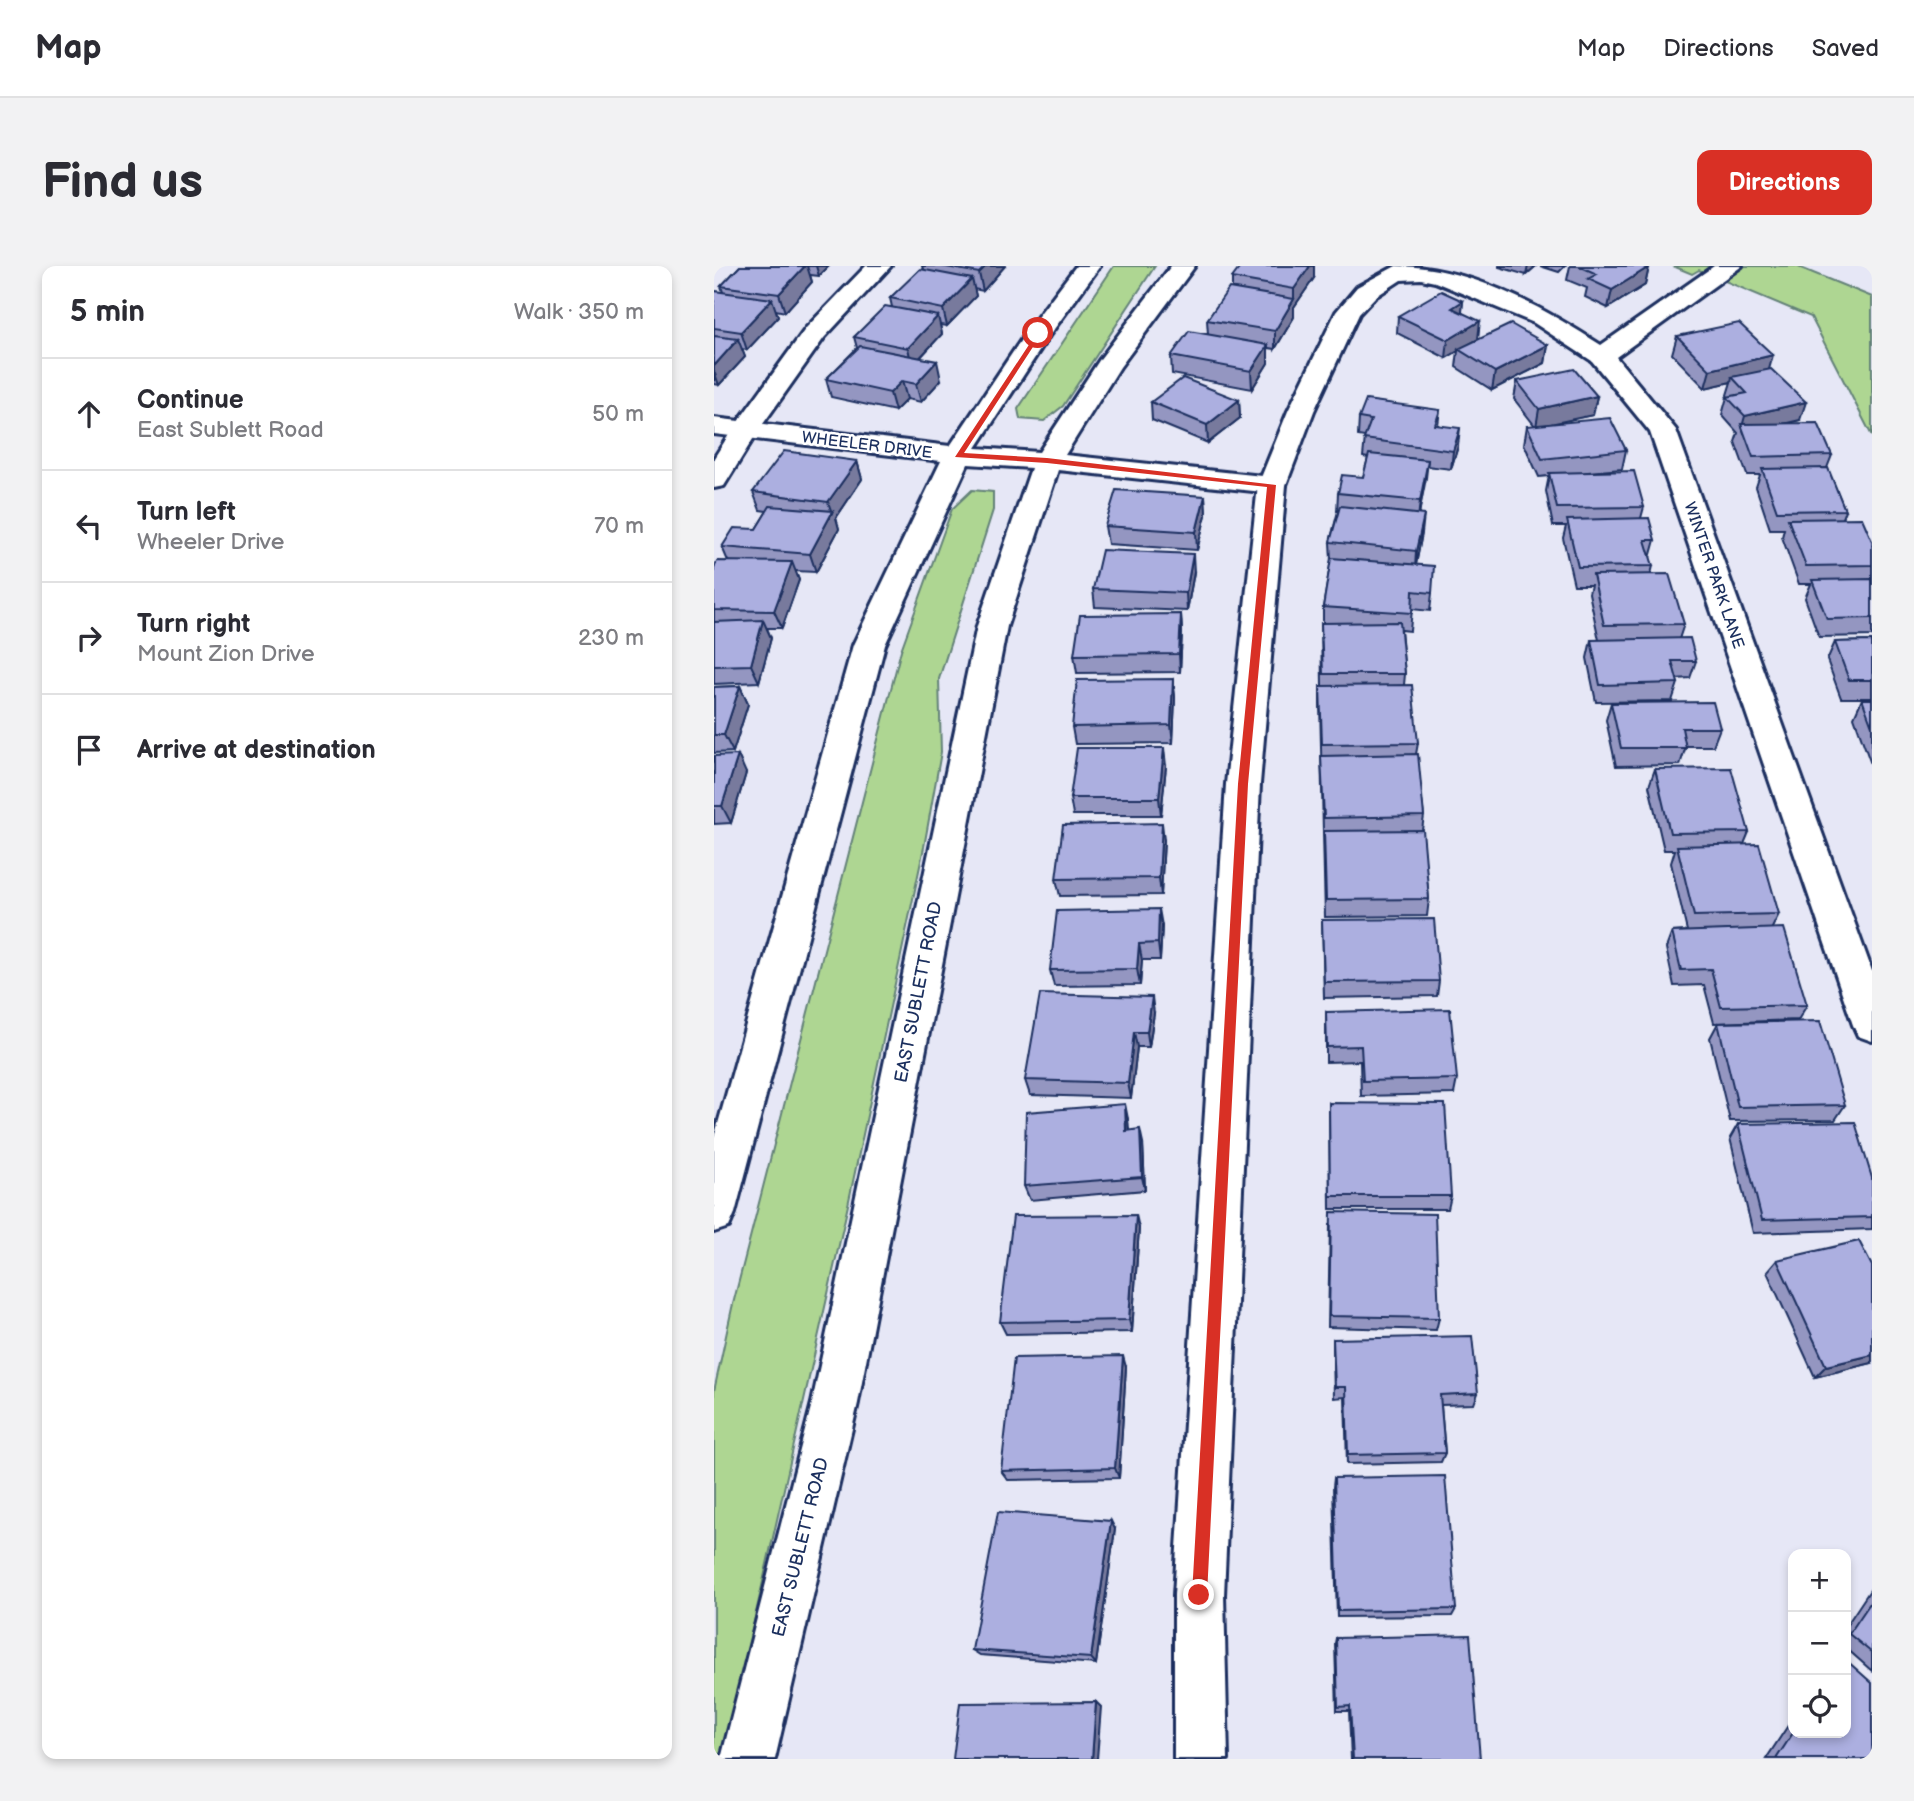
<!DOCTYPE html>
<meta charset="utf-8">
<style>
:root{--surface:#fff;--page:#f2f2f3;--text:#2b2b33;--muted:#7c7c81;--line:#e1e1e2;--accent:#d93025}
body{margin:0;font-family:"Balsamiq Sans",sans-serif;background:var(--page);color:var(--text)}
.controls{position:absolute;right:21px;bottom:21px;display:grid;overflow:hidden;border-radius:14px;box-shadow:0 4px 10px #0003}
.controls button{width:63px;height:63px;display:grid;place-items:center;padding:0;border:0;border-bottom:2px solid var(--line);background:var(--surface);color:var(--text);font:35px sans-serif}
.stop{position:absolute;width:21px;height:21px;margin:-16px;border:5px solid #d93025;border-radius:50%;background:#fff}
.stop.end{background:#d93025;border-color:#fff;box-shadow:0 2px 7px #0008}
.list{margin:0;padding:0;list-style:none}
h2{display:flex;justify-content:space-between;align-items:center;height:91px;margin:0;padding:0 28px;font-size:30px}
h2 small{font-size:23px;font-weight:400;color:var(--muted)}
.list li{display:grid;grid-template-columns:46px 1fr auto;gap:21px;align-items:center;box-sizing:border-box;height:112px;padding:0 28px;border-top:2px solid var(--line)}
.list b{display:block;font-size:26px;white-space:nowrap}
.list p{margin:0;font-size:23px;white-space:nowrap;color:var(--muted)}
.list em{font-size:23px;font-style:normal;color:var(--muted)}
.icon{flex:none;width:38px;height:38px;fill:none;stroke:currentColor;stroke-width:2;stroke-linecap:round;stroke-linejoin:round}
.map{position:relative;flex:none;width:1158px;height:1493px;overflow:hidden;border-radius:14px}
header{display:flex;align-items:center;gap:42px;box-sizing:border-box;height:98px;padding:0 35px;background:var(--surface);border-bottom:2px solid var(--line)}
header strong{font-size:33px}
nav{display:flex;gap:38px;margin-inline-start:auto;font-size:24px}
.intro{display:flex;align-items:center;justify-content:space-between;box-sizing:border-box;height:168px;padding:0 42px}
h1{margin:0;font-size:49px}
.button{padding:18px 32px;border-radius:14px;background:var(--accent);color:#fff;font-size:24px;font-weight:700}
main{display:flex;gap:42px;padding:0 42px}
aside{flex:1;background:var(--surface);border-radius:14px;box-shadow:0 4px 10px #0003}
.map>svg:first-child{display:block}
.green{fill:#aed692;stroke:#648278;stroke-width:2}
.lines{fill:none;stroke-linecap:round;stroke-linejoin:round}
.street-casing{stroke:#1b2f5e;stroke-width:6}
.secondary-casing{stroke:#1b2f5e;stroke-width:6}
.street{fill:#fff;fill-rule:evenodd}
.secondary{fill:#fff;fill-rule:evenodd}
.wall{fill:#9496c1;stroke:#1b2f5e;stroke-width:2}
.shaded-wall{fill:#787a9d;stroke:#1b2f5e;stroke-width:2}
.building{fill:#acafe0;stroke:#1b2f5e;stroke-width:2}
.route{fill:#d93025}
.labels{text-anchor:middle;stroke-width:5;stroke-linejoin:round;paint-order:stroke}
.far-street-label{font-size:16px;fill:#1b2f5e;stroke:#fff}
.street-label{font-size:18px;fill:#1b2f5e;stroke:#fff}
</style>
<header>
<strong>Map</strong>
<nav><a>Map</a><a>Directions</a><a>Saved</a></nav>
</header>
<div class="intro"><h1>Find us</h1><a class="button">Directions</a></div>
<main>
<aside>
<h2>5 min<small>Walk · 350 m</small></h2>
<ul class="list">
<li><svg class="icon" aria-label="ahead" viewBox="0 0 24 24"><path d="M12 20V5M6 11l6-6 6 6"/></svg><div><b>Continue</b><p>East Sublett Road</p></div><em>50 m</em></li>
<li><svg class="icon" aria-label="left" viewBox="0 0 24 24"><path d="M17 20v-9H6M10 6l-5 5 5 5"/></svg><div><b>Turn left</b><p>Wheeler Drive</p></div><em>70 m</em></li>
<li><svg class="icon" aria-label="right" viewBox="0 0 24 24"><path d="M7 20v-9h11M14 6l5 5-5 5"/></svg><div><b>Turn right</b><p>Mount Zion Drive</p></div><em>230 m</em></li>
<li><svg class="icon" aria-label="arrive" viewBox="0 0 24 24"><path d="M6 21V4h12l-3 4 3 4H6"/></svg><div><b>Arrive at destination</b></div></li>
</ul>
</aside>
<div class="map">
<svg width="1158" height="1493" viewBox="0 0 1158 1493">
<rect width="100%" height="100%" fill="#e6e7f6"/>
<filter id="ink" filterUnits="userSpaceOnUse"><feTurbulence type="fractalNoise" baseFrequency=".0143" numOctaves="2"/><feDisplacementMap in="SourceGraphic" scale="14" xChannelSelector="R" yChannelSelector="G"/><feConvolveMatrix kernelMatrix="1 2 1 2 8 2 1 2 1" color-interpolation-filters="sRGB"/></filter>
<g filter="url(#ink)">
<g class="green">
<polygon points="400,0 441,0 349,140 330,155 306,153 304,143"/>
<polygon points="959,0 1082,0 1158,31 1158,170 1097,51 985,4 978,8"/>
<polygon points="258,224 279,226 279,244 225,413 227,486 210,581 134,939 9,1493 0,1493 0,1125 18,1042 187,384 238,243"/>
</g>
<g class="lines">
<defs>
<g id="street">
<polygon points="152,0 177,0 110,72 44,165 10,220 0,222 0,192 18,164 92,62"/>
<path d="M682,0C754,0 827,40 887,79L1000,0H1028L902,91L962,164L1158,705V775L1144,770L1139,759L936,166L878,95L820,57L721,16L707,13L687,14L661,31L645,48L600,145L572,219L546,518L510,1329L514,1493H460V1329L512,518L544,219L574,145L622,46L643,21Z"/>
</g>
<polygon id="secondary" points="362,0 386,0 335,70 262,182 325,186 386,93 457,0 481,0 406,101 351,189 558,211 568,213 572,219 568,225 558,227 344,204 293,360 144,1137 61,1493 7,1493 98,1137 263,360 317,202 254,198 171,379 21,947 15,961 0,966 0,872 139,379 227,195 0,168 0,152 236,180 315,62"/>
</defs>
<use href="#street" class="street-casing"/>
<use href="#secondary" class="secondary-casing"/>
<use href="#street" class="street"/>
<use href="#secondary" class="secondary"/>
</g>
<g class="wall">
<polygon points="26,0 115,0 105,10 96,9 98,16 71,46 62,44 64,51 33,84 28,83 31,91 5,119 0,118 0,25 9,26 7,20"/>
<polygon points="208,0 291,0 269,25 260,23 262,30 233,60 226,59 228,68 206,92 227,114 207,136 193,133 181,145 117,131 112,113 143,82 140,71 178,41 176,32 209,3"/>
<polygon points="785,0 822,0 812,9 785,1"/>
<polygon points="826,0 851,0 845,6"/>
<polygon points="856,0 933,0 935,1 931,19 894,42 871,31 873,22 853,14"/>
<polygon points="518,12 600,12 580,41 580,51 561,83 554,82 554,97 538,123 458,108 457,90 494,68 493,54 518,23"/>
<polygon points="749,35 748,46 764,73 758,77 834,79 831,97 778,124 742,101 744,85 732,92 683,67 684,50"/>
<polygon points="963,70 1055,103 1086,154 1073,157 1118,189 1113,202 1131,244 1128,252 1158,275 1158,370 1105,371 1091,332 1097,318 1085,318 1068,271 1070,263 1056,263 1042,221 1046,209 1033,209 1021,176 1024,167 1008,149 1013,131 1014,131 1013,129 1017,116 991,122 958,88"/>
<polygon points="803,115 883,130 879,149 833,158 912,184 908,203 874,206 930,241 927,252 941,274 936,292 939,300 937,308 970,358 965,373 982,395 976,412 962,413 964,417 958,435 882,436 873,392 877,374 885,374 875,327 877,319 860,319 849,272 852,260 839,260 832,225 835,210 825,211 810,178 813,160 821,160 800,133"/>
<polygon points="525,134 526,152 494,177 438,154 437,136"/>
<polygon points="726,144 724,159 744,180 737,203 713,200 705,248 708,267 702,298 718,327 716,345 698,343 696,365 687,364 691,408 690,419 704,477 702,488 710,550 708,564 715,633 713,650 611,651 606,438 606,420 608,420 607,357 609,357 609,341 617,294 616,276 624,245 623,245 624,227 649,211 654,192 649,191 651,171 644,170 645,152"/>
<polygon points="143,195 148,213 122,252 125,263 102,306 81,305 85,314 68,362 53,362 57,372 45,416 0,418 0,303 14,295 8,281 42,263 53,245 46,244 39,226"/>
<polygon points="491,230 492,249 483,284 394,278 391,260"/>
<polygon points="480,306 473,345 381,341 379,323"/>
<polygon points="467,348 468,366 466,406 363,407 360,389"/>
<polygon points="1158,375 1158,432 1127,432 1113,394 1121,376"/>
<polygon points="459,413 461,431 459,477 361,478 358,461"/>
<polygon points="26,420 34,438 19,486 0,487 0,421"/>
<polygon points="1148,433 1158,433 1158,501 1140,451"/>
<polygon points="897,437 1006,462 999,480 972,480 966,499 902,500 892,454"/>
<polygon points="0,490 32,507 17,557 0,558"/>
<polygon points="452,500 447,549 359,549 356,532"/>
<polygon points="941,503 1035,566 1030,578 1065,648 1058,662 1093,739 1084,754 1000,757 990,719 960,720 952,682 958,666 973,665 957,597 961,584 950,584 935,520"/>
<polygon points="450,574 447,629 346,630 342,613"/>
<polygon points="608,654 725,715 723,730 610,732"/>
<polygon points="448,660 446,694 428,694 426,719 340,720 336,704"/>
<polygon points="612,746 743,813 740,828 647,830 646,795 612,796"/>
<polygon points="440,747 435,781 423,781 417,832 316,829 311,814"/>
<polygon points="1004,757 1131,839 1121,854 1016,855 996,772"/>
<polygon points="615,837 737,930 734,943 616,943"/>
<polygon points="414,853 415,864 429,877 431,924 316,934 310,920"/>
<polygon points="1024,858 1158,912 1158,963 1039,967 1016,872"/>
<polygon points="616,959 725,1052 722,1064 614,1061"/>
<polygon points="425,962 418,1066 292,1068 286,1056"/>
<polygon points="1063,994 1158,1097 1101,1111 1053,1006"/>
<polygon points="619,1073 764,1127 760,1138 727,1139 731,1187 727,1196 633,1198 631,1131 620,1132 619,1084"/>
<polygon points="412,1101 405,1212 294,1214 287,1205"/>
<polygon points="620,1212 742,1343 738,1350 623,1351 619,1221"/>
<polygon points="401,1263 382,1398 266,1389 258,1384"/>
<polygon points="1158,1321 1158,1405 1132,1382 1132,1360"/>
<polygon points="622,1372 766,1493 637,1493 635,1445 623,1445 621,1377"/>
<polygon points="1079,1452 1079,1467 1158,1493 1052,1493"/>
</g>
<g class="shaded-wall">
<polygon points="91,0 93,0 98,16 71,46 65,28"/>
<polygon points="102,0 115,0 105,10"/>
<polygon points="272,0 291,0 269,25 265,7"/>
<polygon points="596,0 600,0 600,12 580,41 580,51 561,83 561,65 580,33 580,23"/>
<polygon points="814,0 822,0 812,9"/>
<polygon points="935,1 931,19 894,42 898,24"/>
<polygon points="258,13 262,30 233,60 229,43"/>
<polygon points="58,33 64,51 33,84 27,66"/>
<polygon points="749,35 747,53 738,42"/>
<polygon points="224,50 228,68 198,100 194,82"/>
<polygon points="766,55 764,73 745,84 744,83 744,85 732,92 734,74"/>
<polygon points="24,73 31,91 5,119 0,105 0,100"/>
<polygon points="554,79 554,97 538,123 537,105"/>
<polygon points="834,79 831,97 778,124 781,106"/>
<polygon points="1059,89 1054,107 1018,111 1017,116 991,122 996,104"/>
<polygon points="223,95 227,114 207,136 202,118"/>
<polygon points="188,115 193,133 181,145 176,127"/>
<polygon points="883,130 879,149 822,161 825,143"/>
<polygon points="525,134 526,152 494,177 493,159"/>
<polygon points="1092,136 1086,154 1030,167 1028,161 1031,150"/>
<polygon points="746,162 744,180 737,203 739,185"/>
<polygon points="714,194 712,212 704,253 706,235"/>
<polygon points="143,195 148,213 122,252 125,263 102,306 96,288 118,247 114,236"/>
<polygon points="491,230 492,249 483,284 482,266"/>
<polygon points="710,249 708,267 701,304 702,285"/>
<polygon points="479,288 480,306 473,345 472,327"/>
<polygon points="78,296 85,314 68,362 60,345"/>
<polygon points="467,348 468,366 466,406 465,388"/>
<polygon points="49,354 57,372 45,416 37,399"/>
<polygon points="459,413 461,431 459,477 457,459"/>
<polygon points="26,420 34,438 19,486 10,469"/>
<polygon points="450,482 452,500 447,549 445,532"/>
<polygon points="24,489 32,507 17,557 8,540"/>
<polygon points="448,557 450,574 447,629 445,612"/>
<polygon points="445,643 448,660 446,694 444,677"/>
<polygon points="425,678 428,694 426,719 423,703"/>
<polygon points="438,731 440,747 435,781 433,766"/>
<polygon points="420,766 423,781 417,832 414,817"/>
<polygon points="411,838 414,853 415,879 412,865"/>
<polygon points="426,863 429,877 431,924 428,911"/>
<polygon points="422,949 425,962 418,1066 415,1054"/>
<polygon points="1158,1089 1158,1097 1101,1111 1112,1100"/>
<polygon points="409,1090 412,1101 405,1212 401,1202"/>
<polygon points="397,1255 401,1263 382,1398 377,1392"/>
<polygon points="382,1436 387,1441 383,1493 378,1493"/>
</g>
<g class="building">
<polygon points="26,0 91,0 65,28 7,20"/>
<polygon points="227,0 272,0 265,7"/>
<polygon points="527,0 596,0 580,23 518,12"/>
<polygon points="865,0 933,0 935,1 898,24 874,13 883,8"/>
<polygon points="206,3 258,13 229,43 176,32"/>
<polygon points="515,22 580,33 561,65 493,54"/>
<polygon points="0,25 58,33 27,66 0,62"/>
<polygon points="727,25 749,35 738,42 766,55 734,74 684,50"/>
<polygon points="171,40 224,50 194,82 140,71"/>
<polygon points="1025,57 1059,89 996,104 963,70"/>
<polygon points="797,58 834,79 781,106 744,83"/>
<polygon points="475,65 554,79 537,105 457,90"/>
<polygon points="0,70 24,73 0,100"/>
<polygon points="146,80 223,95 202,118 188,115 176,127 112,113"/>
<polygon points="860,103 883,130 825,143 803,115"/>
<polygon points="1057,103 1092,136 1031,150 1013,131 1033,127 1018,111"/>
<polygon points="469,112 525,134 493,159 437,136"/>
<polygon points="652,134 726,144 721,159 746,162 739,185 650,173 657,154 645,152"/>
<polygon points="896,152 912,184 828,193 813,160"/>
<polygon points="1104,157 1118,189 1039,191 1027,158"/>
<polygon points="70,185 143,195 114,236 39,226"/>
<polygon points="655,188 714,194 706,235 624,227 628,209 649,211"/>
<polygon points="1114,202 1131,244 1063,245 1048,203"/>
<polygon points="920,205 930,241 843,242 835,207"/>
<polygon points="402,224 491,230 482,266 391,260"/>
<polygon points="56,240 119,245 96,288 8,281 20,262 42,263"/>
<polygon points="626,240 710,249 702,285 616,276"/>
<polygon points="935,252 941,274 931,274 939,300 864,301 853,254"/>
<polygon points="1148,252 1158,275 1158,299 1092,300 1074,253"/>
<polygon points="388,284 479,288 472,327 379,323"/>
<polygon points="617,292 720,300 718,327 699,325 698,347 609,341"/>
<polygon points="3,295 78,296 60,345 0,344 0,303"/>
<polygon points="955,308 970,358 890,359 879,309"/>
<polygon points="1158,313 1158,352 1113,353 1098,314"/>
<polygon points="467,348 465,388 360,389 366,349"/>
<polygon points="49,354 37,399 0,400 0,356"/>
<polygon points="686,356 691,408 609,408 607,357"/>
<polygon points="976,372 982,395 958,395 964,417 886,419 877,374"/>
<polygon points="1158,375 1158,414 1135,414 1121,376"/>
<polygon points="459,413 457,459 358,461 363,414"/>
<polygon points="698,419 704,477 608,478 606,420"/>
<polygon points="26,420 10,469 0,469 0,421"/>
<polygon points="1148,433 1158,433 1158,460"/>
<polygon points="999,436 1006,462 968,462 972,482 907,482 897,437"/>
<polygon points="363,482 450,482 445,532 356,532"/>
<polygon points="704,488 710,550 610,552 607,490"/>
<polygon points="24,489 8,540 0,540 0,490"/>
<polygon points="1017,502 1035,566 956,567 941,503"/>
<polygon points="448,557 445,612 342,613 349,559"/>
<polygon points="709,564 715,633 612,634 610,565"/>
<polygon points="1045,578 1065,648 980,650 963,580"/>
<polygon points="445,643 444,677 425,678 423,703 336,704 343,645"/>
<polygon points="720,653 725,715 610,716 608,654"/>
<polygon points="1070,662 1093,739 1007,741 997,703 967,704 958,666"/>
<polygon points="326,728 438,731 433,766 420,766 414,817 311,814"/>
<polygon points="736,743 743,813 649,815 647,780 613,781 612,746"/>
<polygon points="1106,755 1131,839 1024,841 1004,757"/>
<polygon points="615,837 731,838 737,930 616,930"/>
<polygon points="411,838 412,865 426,863 428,911 310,920 312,846"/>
<polygon points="1141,856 1158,912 1158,951 1048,954 1024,858"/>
<polygon points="617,946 721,948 725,1052 615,1050"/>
<polygon points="422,949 415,1054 286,1056 299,950"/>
<polygon points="1145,975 1158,1000 1158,1089 1112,1100 1063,994"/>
<polygon points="758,1070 764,1127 726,1129 731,1187 634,1189 632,1121 621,1121 619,1073"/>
<polygon points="409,1090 401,1202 287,1205 300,1092"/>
<polygon points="731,1210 742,1343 624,1345 620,1212"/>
<polygon points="284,1246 397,1255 377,1392 258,1384"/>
<polygon points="1158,1334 1158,1387 1135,1368"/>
<polygon points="756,1369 766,1493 639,1493 636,1440 624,1441 622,1372"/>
<polygon points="1132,1394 1158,1417 1158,1493 1062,1493 1079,1467 1132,1467"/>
<polygon points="382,1436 378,1493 239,1493 246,1437"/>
</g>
</g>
<polygon class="route" points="324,65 328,67 250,187 333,192 562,219 534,518 493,1329 491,1334 485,1337 480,1334 478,1329 524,518 553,221 333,197 241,191"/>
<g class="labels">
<g class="far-street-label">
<text transform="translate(153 178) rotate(7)" y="6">WHEELER DRIVE</text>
<text transform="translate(1001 309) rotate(71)" y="6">WINTER PARK LANE</text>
</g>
<g class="street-label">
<text transform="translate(204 726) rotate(-79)" y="6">EAST SUBLETT ROAD</text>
<text transform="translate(86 1281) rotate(-76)" y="6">EAST SUBLETT ROAD</text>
</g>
</g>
</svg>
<div class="controls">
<button>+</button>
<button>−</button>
<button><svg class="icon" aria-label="locate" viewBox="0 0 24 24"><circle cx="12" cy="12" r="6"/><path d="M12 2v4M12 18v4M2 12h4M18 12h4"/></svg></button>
</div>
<div class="stop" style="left:324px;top:67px"></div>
<div class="stop end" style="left:485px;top:1329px"></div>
</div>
</main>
